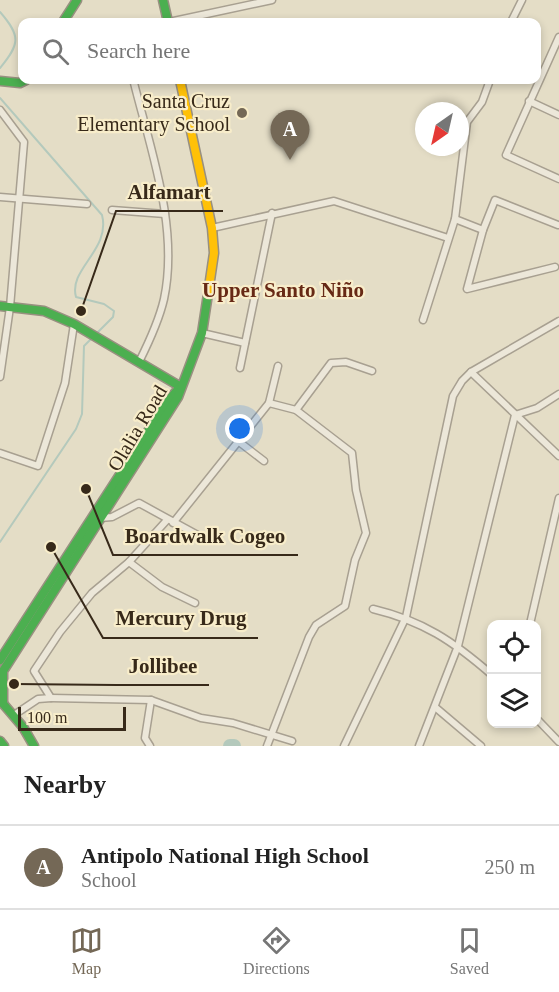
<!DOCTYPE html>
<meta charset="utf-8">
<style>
:root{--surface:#fff;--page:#f6f6f6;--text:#222;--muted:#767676;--line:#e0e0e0;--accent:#746856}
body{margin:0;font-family:Georgia,serif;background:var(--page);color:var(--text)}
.controls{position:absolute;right:18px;bottom:18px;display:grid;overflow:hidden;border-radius:12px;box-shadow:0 3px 9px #0003}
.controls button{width:54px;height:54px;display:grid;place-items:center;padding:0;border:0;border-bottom:2px solid var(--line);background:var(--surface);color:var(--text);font:30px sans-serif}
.compass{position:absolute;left:415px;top:102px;width:54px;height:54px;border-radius:50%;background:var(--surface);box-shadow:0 3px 9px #0003;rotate:214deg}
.scale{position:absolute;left:18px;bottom:15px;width:108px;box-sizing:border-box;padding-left:6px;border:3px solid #372919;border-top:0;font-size:16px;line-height:21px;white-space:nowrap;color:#372919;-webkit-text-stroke:4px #f8edca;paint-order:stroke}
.you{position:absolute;left:240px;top:429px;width:21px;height:21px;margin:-15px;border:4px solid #fff;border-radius:50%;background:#1a73e8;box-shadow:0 0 0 9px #1a73e833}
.badge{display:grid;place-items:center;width:39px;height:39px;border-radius:50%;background:var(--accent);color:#fff;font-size:20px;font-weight:700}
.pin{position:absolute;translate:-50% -50px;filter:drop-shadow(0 2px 3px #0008)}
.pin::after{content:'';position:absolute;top:32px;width:21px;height:18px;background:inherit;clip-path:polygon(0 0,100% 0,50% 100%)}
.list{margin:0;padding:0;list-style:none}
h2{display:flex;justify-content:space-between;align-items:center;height:78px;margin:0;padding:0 24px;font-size:26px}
h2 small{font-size:20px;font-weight:400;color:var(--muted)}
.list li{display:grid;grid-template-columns:39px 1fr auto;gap:18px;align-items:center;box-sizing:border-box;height:84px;padding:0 24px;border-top:2px solid var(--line)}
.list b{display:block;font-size:22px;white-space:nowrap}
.list p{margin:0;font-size:20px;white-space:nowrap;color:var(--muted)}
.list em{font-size:20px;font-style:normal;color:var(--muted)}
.icon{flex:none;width:33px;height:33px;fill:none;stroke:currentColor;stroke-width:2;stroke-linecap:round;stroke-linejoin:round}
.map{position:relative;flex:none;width:559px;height:746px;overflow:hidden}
.search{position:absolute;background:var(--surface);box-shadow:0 3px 9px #0003;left:18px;right:18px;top:18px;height:66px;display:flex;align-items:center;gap:15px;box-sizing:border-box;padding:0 21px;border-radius:12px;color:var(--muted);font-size:22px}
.sheet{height:162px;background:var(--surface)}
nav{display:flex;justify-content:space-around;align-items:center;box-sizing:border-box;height:84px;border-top:2px solid var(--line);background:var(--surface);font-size:16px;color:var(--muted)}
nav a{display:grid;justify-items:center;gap:3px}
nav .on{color:var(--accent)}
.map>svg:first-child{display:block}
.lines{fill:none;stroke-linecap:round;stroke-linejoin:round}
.stream{stroke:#b4c9bc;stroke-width:2}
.river{stroke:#b4c9bc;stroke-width:14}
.street-casing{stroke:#a8a091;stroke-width:9}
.fast-casing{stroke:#989080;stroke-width:11}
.slow-casing{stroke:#989080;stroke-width:11}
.street{stroke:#ece7d9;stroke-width:6}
.fast{stroke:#4caf50;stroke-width:8}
.slow{stroke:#ffc107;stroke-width:8}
.poi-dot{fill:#746856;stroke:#f8edca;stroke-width:2}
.labels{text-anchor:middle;stroke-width:4.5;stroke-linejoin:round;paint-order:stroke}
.poi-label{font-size:20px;fill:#372919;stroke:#f8edca;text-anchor:end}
.street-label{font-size:20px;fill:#372919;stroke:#f8edca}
.neighbourhood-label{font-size:21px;font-weight:bold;fill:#672915;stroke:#f8edca}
.leader{fill:none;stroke:#372919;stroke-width:2}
.callout-dot{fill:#372919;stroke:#f8edca;stroke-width:2}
.callout-label{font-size:21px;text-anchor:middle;font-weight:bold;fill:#372919;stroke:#f8edca;stroke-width:4.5;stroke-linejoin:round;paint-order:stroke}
</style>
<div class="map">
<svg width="559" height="746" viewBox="0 0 559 746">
<rect width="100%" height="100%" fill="#e4ddc6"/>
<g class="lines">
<g class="stream">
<path d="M0,12C21,36 20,44 0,68"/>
<path d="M0,98L102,215C111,250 68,269 76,297L104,304L114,311L113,317L97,333"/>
<polyline points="0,542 76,429 82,414 84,346 93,337"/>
</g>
<polyline class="river" points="230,746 234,746"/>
<defs>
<g id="street">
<polyline points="169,22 272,0"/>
<polyline points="511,22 522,0"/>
<polyline points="559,37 506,155 559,179"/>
<path d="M134,83C151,151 179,228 164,299C159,321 149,342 139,362"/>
<polyline points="529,101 559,115"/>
<polyline points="0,110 24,142 10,307 0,377"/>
<polyline points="0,197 87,204"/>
<polyline points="112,210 165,214"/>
<polyline points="455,219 483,230"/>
<polyline points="212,228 334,201 448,238"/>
<polyline points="555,267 467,289 483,230 495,200 558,225"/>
<polyline points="423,320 455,219 467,122 482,102 490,80"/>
<polyline points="202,333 245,343"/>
<polyline points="240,368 272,213"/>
<polyline points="471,372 559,456"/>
<polyline points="296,410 331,363 346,362 372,371"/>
<polyline points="238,441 264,461"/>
<polyline points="0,453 38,466 65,383 74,324"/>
<polyline points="100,518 112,517 139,503 203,538"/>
<polyline points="173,523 269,403 278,366"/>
<polyline points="129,562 162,587 195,603"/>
<path d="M373,609C423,621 453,641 492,675"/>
<polyline points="530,624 559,498"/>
<polyline points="51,698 151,700 201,718 233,723 292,741"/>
<polyline points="435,707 481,746"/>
<polyline points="14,715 38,699 51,698 34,671 60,632 92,593 129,562 167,520"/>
<polyline points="536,718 559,742"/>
<polyline points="150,746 145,738 151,700"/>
<polyline points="267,746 309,637 316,625 345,606 355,560 366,533 356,490 352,453 296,410 269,403"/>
<polyline points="344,746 406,617 453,396 462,381 471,372 559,321"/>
<polyline points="419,746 458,646 515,415 537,408 559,394"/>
</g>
<g id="fast">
<polyline points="163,0 168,22"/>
<polyline points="63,22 77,0"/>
<polyline points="0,81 20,83 26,80"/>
<polyline points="0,306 44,311 74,324 181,387"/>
<polyline points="0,660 167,402 180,387"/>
<polyline points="0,700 23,727 34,746"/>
<polyline points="3,703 3,671 178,397 202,333 208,294"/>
<polyline points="0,741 4,746"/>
</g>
<polyline id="slow" points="180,80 212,228 214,253 208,294"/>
</defs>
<use href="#street" class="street-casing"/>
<use href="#fast" class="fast-casing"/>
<use href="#slow" class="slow-casing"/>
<use href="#street" class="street"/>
<use href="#fast" class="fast"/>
<use href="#slow" class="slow"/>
</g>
<circle class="poi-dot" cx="242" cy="113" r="6"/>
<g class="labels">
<g class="poi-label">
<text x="230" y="108">Santa Cruz<tspan x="230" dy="23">Elementary School</tspan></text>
</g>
<g class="street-label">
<text transform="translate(137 428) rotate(-59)" y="7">Olalia Road</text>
</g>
<g class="neighbourhood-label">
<text x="283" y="297">Upper Santo Niño</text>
</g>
</g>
<path class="leader" d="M81 311L116 211H223M86 489L113 555H298M51 547L103 638H258M14 684L116 685H209"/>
<g class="callout-dot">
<circle cx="81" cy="311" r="6"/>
<circle cx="86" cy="489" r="6"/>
<circle cx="51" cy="547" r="6"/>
<circle cx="14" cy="684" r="6"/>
</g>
<g class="callout-label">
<text x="169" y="199">Alfamart</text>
<text x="205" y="543">Boardwalk Cogeo</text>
<text x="181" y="625">Mercury Drug</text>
<text x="163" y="673">Jollibee</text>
</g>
</svg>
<div class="controls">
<button><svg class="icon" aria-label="locate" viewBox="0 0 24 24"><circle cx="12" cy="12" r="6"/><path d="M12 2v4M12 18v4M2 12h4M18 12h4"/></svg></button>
<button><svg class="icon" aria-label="layers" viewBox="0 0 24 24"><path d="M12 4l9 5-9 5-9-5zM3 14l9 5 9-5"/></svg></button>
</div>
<svg class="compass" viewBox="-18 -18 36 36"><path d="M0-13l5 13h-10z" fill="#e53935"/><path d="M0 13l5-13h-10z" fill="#767676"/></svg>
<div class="scale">100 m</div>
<div class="you"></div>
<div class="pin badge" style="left:290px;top:160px">A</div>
<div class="search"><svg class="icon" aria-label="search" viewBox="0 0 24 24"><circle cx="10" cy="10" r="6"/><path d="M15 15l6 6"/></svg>Search here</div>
</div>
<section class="sheet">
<h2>Nearby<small></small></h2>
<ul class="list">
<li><span class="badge">A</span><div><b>Antipolo National High School</b><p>School</p></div><em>250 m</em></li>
</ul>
</section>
<nav>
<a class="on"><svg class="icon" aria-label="map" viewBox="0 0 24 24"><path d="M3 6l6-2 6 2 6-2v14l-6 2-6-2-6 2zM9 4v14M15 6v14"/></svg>Map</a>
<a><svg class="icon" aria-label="directions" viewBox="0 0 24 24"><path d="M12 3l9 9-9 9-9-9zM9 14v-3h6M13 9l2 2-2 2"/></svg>Directions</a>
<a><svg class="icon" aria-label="saved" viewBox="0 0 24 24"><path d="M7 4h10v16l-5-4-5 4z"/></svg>Saved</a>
</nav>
